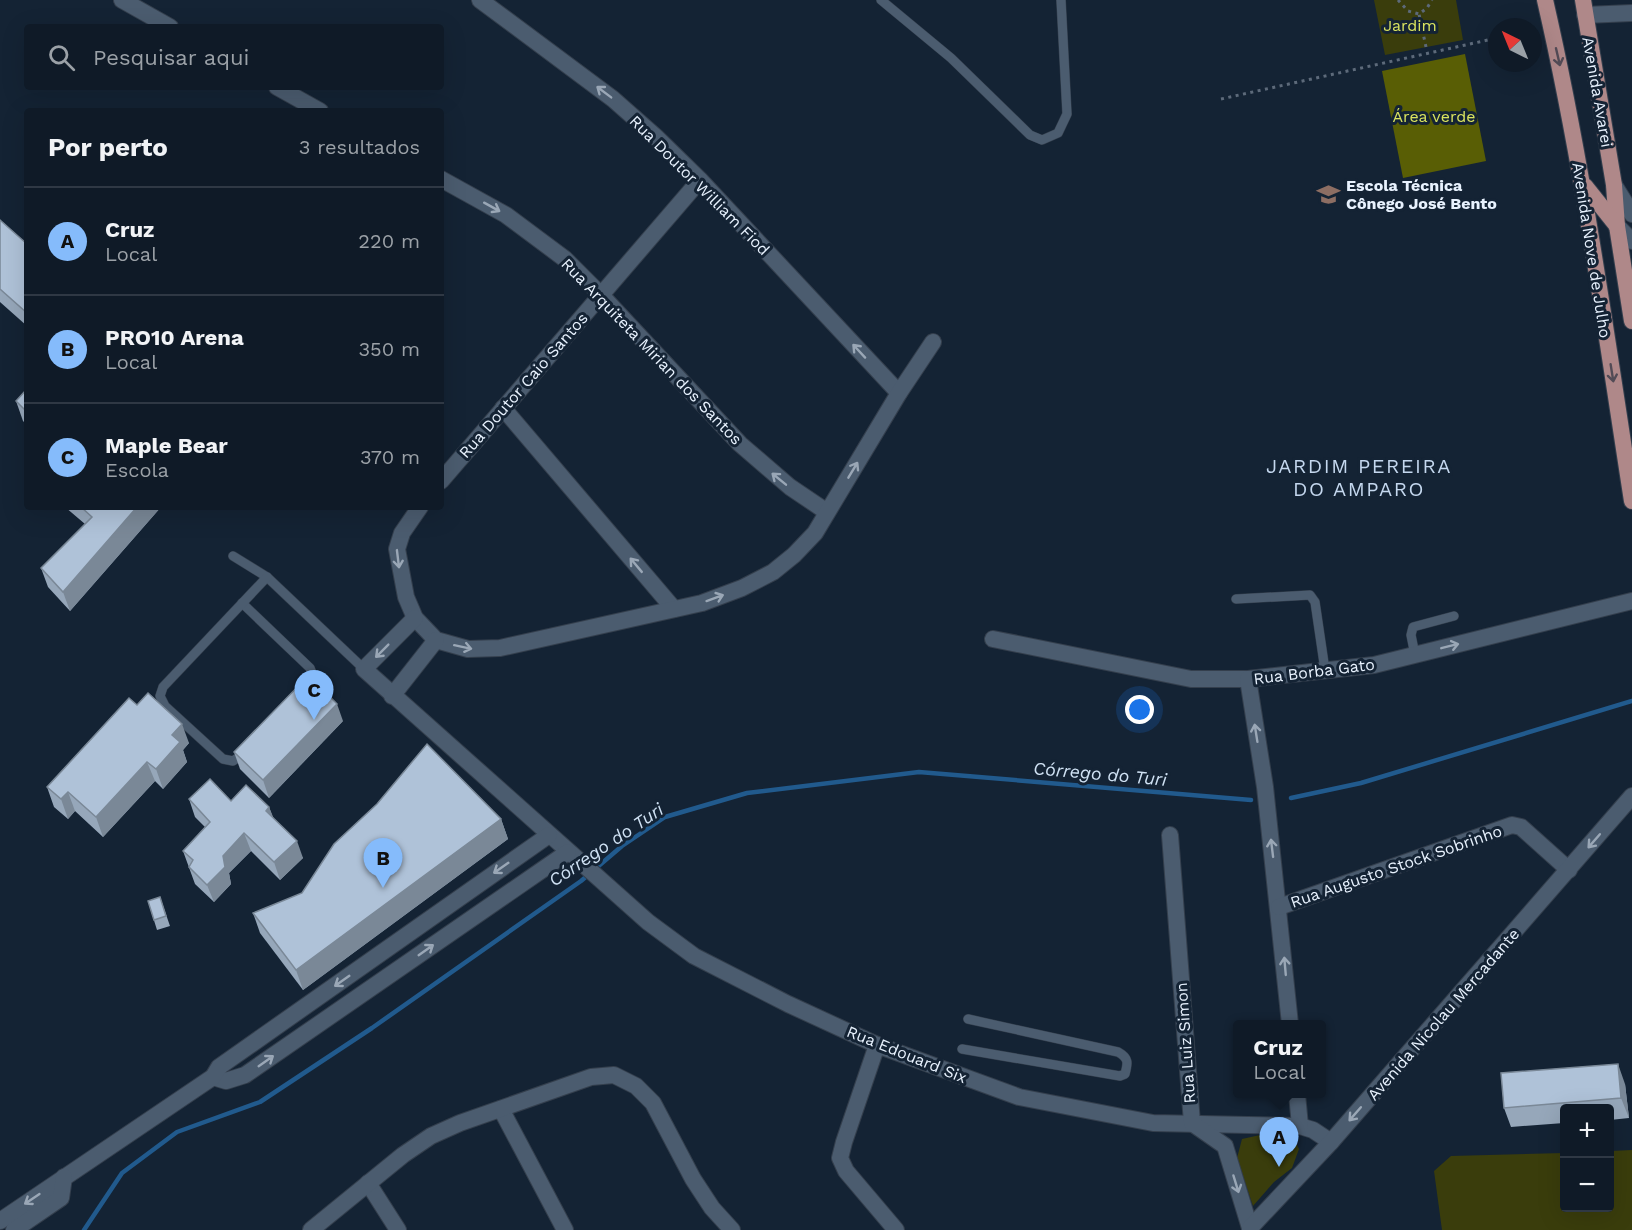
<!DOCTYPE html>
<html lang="pt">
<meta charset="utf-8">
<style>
:root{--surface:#0f1a27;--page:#18232f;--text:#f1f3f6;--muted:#9ba1a7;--line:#2f3844;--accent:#85bbfb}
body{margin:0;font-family:"Work Sans",sans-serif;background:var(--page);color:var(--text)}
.controls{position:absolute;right:18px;bottom:18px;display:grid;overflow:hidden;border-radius:6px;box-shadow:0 6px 24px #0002}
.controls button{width:54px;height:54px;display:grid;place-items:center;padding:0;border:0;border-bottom:2px solid var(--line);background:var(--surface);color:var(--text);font:30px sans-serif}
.compass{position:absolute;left:1488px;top:18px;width:54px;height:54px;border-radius:50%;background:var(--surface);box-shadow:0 6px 24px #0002;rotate:317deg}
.you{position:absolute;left:1140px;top:710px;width:21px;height:21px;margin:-15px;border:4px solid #fff;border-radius:50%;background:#1a73e8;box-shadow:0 0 0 9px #1a73e833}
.badge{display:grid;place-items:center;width:39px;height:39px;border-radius:50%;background:var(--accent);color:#111;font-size:20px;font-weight:700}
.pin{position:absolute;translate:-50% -50px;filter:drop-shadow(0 2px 3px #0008)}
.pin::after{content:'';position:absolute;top:32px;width:21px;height:18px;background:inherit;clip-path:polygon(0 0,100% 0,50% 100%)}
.popup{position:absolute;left:1233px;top:1020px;width:93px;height:78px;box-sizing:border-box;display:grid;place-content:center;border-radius:6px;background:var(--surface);filter:drop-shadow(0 2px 4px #0005);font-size:20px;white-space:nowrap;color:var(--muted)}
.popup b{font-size:22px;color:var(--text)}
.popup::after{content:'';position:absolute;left:50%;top:100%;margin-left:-12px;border:12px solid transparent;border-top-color:var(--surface)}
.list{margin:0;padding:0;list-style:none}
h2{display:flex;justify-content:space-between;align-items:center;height:78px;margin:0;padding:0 24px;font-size:26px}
h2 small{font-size:20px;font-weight:400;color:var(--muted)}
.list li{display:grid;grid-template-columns:39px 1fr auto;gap:18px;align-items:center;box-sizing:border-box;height:108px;padding:0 24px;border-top:2px solid var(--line)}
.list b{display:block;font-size:22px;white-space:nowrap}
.list p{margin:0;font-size:20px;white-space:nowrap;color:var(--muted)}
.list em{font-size:20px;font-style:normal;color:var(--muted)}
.icon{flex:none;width:33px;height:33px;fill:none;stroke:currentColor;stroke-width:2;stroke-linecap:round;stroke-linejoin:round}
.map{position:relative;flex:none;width:1632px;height:1230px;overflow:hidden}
.search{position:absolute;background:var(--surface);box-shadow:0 6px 24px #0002;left:24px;top:24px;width:420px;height:66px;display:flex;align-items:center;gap:15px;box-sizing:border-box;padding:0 21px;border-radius:6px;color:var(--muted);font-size:22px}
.panel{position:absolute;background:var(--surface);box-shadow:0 6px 24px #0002;left:24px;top:108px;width:420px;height:402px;border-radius:6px}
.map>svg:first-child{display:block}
.green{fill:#3a3d0c}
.forest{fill:#595e05}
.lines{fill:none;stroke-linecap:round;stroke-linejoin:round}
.stream{stroke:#215a8d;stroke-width:4.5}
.service-casing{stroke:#343f4d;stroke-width:10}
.minor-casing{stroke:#343f4d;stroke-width:18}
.secondary-casing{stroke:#343f4d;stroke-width:18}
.primary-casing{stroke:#343f4d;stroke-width:18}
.path{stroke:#5d6a7a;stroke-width:3;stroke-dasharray:3 4.5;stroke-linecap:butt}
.service{stroke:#4b5c6f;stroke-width:9}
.minor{stroke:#4b5c6f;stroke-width:16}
.secondary{stroke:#4b5c6f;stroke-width:16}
.primary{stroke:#af8889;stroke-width:16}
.wall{fill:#96a7ba}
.shaded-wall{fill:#7a8897}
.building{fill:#afc2d8;stroke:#7a8897;stroke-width:1.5}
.oneway{stroke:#524b56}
.oneway2{stroke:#9aa7b6}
.labels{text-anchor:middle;stroke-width:6;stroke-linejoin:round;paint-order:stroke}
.park-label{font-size:16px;fill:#dae45f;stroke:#142334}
.street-label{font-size:16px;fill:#e8f2fe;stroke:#142334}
.poi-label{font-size:16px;font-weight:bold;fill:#e8f2fe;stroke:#142334;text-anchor:start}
.water-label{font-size:18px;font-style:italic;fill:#d0e2f4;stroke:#142334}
.quarter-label{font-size:20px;letter-spacing:1.5px;fill:#c4d7ee;stroke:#142334}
</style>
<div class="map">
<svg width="1632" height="1230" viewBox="0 0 1632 1230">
<rect width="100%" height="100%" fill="#142334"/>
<g class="green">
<polygon points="1374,0 1456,0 1463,40 1385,55"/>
<polygon points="1277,1134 1293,1137 1299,1149 1292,1168 1274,1182 1253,1206 1237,1158 1242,1139 1260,1135"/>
<polygon points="1632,1150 1632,1230 1442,1230 1434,1171 1451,1156 1564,1153 1564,1208 1610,1208 1610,1151"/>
</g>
<polygon class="forest" points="1465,54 1486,161 1403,178 1382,71"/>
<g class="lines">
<g class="stream">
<polyline points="1291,798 1361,783 1632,701"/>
<polyline points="84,1230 122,1173 177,1132 260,1102 372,1028 581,881 622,846 665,817 747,793 919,772 1251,800"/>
</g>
<defs>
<g id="service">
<polyline points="881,0 951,58 1030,135 1042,140 1058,133 1067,114 1061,0"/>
<polyline points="233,556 267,577 364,669"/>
<polyline points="1236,599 1310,595 1315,602 1325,670"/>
<polyline points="242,603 310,668 314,678 308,688"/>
<polyline points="1415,655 1411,635 1413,627 1454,616"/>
<polyline points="246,752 233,761 223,759 165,706 160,696 163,687 267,577"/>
<path d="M962,1049L1120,1076L1125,1074C1128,1063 1129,1058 1118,1052L968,1019"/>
</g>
<g id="minor">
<polyline points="122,0 170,27"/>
<polyline points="480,0 613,99 656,137 700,180 899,393"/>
<polyline points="1585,15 1632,13"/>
<polyline points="277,87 320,111"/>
<polyline points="441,179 506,215 565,259 601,295 740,444 790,487 827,512"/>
<polyline points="503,408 674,609"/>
<polyline points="441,481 700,180"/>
<polyline points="420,507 402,533 397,549 406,597 415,618 436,640 468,649 500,648 702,603 742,588 773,572 794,555 815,533 899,393 933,342"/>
<polyline points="415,618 364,669 648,922 694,956 788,1004 877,1045 1019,1097 1153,1123 1300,1126 1313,1130 1331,1142"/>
<polyline points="993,639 1191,679 1248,679 1374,665 1632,601"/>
<polyline points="1248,679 1265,787 1290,1024"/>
<polyline points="392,696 436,640"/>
<polyline points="1170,835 1192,1123 1225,1146 1250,1228"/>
<polyline points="1279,907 1512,825 1521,827 1569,870"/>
<polyline points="877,1045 844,1142 840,1158 846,1171 896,1230"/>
<polyline points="213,1077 226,1081 245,1075 568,852"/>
<polyline points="1297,1094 1300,1126"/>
<polyline points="501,1109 565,1230"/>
<polyline points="368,1183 398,1230"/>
<polyline points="0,1221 213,1077 219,1067 549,835"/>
<polyline points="14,1230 61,1198 64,1177"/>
<polyline points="311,1230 403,1155 431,1136 460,1123 591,1077 614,1075 636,1086 653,1103 693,1179 712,1208 732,1230"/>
</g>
<g id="secondary">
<polyline points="1614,185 1632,214"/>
<polyline points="1617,226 1632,241"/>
<polyline points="1250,1230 1250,1228 1331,1142 1632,796"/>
</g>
<g id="primary">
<path d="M1545,0C1583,165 1606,334 1632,501"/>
<polyline points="1583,0 1614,185 1617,226 1632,321"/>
<polyline points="1585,186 1617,226"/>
</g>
</defs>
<use href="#service" class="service-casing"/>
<use href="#minor" class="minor-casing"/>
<use href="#secondary" class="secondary-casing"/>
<use href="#primary" class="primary-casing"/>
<g class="path">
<polyline points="1398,0 1408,11 1419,14"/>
<polyline points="1426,47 1419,14 1427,8 1432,0"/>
<polyline points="1221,99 1497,38"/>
</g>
<use href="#service" class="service"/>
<use href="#minor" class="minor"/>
<use href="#secondary" class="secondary"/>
<use href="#primary" class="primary"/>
</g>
<g class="wall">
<polygon points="0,220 27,244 27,326 0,302"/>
<polygon points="27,389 27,425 23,421 16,401"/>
<polygon points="65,507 161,507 70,611 48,587 41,568 85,524"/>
<polygon points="137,705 189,743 183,750 187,762 163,789 155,781 103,837 75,811 68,819 54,807 47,787"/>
<polygon points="343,721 269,798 240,769 234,752"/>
<polygon points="189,799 231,801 269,807 273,818 303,858 280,880 251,851 229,873 231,884 214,902 195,884 183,851 205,827 195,817"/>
<polygon points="501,819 508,839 303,990 260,933 253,913"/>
<polygon points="160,897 170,926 157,930 148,901"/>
<polygon points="1625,1084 1629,1118 1610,1120 1610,1108 1564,1108 1564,1123 1511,1127 1504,1108"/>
</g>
<g class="shaded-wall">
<polygon points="137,507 161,507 70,611 63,592"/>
<polygon points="337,704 343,721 269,798 263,780"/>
<polygon points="182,724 189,743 183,750 187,762 163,789 156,769 172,735"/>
<polygon points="147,762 155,781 103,837 96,817"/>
<polygon points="68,792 75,811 68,819 61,799"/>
<polygon points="269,807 276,824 266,811"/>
<polygon points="501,819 508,839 303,990 296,970"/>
<polygon points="244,833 251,851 229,873 231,884 214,902 207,885 223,856"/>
<polygon points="297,841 303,858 280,880 274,862"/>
<polygon points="1618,1064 1625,1084 1629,1118 1621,1098"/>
</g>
<g class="building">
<polygon points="0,220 27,244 27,313 0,289"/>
<polygon points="27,389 27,412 16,401"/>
<polygon points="81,507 137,507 63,592 41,568 92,517"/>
<polygon points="309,675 337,704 263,780 234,752"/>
<polygon points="148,693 182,724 172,735 180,742 156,769 147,762 96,817 68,792 61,799 47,787 129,698 137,705"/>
<polygon points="427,744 501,819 296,970 253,913 302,893 334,844 377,804"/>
<polygon points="210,779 231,801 246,785 269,807 266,811 297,841 274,862 244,833 223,856 225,867 207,885 189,867 193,860 183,851 210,822 189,799"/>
<polygon points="160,897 166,916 154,920 148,901"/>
<polygon points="1618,1064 1621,1098 1504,1108 1501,1073"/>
</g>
<defs><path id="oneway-shaft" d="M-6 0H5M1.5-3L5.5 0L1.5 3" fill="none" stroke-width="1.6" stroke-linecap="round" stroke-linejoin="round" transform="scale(1.5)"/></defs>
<g class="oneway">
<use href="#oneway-shaft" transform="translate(1558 57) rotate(77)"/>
<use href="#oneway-shaft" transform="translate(1612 373) rotate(81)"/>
</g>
<g class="oneway2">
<use href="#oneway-shaft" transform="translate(604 92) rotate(-143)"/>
<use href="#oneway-shaft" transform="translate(492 207) rotate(29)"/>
<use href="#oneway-shaft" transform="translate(859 351) rotate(-133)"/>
<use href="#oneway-shaft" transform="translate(853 470) rotate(-59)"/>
<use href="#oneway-shaft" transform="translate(779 479) rotate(-141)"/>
<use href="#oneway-shaft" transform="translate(398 559) rotate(83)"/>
<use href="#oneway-shaft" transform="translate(636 565) rotate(-130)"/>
<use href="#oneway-shaft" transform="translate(715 598) rotate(-20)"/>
<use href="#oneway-shaft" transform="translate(1450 646) rotate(-14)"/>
<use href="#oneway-shaft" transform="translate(463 647) rotate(12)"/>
<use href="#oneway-shaft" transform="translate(382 651) rotate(135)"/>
<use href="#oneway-shaft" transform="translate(1256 733) rotate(-99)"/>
<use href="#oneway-shaft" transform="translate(1594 841) rotate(131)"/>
<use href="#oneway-shaft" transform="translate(1272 848) rotate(-97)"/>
<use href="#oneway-shaft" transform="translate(501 868) rotate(145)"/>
<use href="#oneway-shaft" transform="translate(426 950) rotate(-35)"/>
<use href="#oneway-shaft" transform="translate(1285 966) rotate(-95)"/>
<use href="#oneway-shaft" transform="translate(342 981) rotate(145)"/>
<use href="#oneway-shaft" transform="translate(266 1061) rotate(-35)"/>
<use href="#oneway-shaft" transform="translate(1355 1114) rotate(131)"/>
<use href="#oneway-shaft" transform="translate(1236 1184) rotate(73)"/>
<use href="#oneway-shaft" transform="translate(32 1199) rotate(146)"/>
</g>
<defs>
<symbol id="university-bare" viewBox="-9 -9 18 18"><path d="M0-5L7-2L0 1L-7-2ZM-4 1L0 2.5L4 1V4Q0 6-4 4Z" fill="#8d6e63" stroke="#142334" stroke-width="2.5" paint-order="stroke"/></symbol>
</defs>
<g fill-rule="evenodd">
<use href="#university-bare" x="1312" y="178" width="33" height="33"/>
</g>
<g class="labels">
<g class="park-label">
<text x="1410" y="31">Jardim</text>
<text x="1434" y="122">Área verde</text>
</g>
<g class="street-label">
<text transform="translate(1598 92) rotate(80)" y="6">Avenida Avarei</text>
<text transform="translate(700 185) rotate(45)" y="6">Rua Doutor William Fiod</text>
<text transform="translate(1592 250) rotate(81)" y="6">Avenida Nove de Julho</text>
<text transform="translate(652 351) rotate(46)" y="6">Rua Arquiteta Mirian dos Santos</text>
<text transform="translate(523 385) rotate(-49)" y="6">Rua Doutor Caio Santos</text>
<text transform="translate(1314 671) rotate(-7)" y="6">Rua Borba Gato</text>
<text transform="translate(1396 866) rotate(-19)" y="6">Rua Augusto Stock Sobrinho</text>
<text transform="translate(1443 1014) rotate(-49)" y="6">Avenida Nicolau Mercadante</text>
<text transform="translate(1185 1043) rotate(-94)" y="6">Rua Luiz Simon</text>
<text transform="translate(907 1054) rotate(22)" y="6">Rua Edouard Six</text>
</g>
<g class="poi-label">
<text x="1346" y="191">Escola Técnica<tspan x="1346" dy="18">Cônego José Bento</tspan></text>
</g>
<g class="water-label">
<text transform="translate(1100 774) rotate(5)" y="6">Córrego do Turi</text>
<text transform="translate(606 845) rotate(-34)" y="6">Córrego do Turi</text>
</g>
<g class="quarter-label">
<text x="1359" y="473">JARDIM PEREIRA<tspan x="1359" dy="23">DO AMPARO</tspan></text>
</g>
</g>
</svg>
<div class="controls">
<button>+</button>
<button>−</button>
</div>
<svg class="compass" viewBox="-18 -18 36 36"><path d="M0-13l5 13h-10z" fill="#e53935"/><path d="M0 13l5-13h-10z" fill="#9ba1a7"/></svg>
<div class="you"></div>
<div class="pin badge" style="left:1279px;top:1167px">A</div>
<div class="popup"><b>Cruz</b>Local</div>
<div class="pin badge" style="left:383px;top:888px">B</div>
<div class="pin badge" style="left:314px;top:720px">C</div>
<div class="search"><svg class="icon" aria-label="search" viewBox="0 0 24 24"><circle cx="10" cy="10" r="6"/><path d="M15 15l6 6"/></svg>Pesquisar aqui</div>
<section class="panel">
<h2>Por perto<small>3 resultados</small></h2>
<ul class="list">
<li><span class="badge">A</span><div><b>Cruz</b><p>Local</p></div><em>220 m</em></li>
<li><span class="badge">B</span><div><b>PRO10 Arena</b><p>Local</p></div><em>350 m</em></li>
<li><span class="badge">C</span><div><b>Maple Bear</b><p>Escola</p></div><em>370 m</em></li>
</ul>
</section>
</div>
